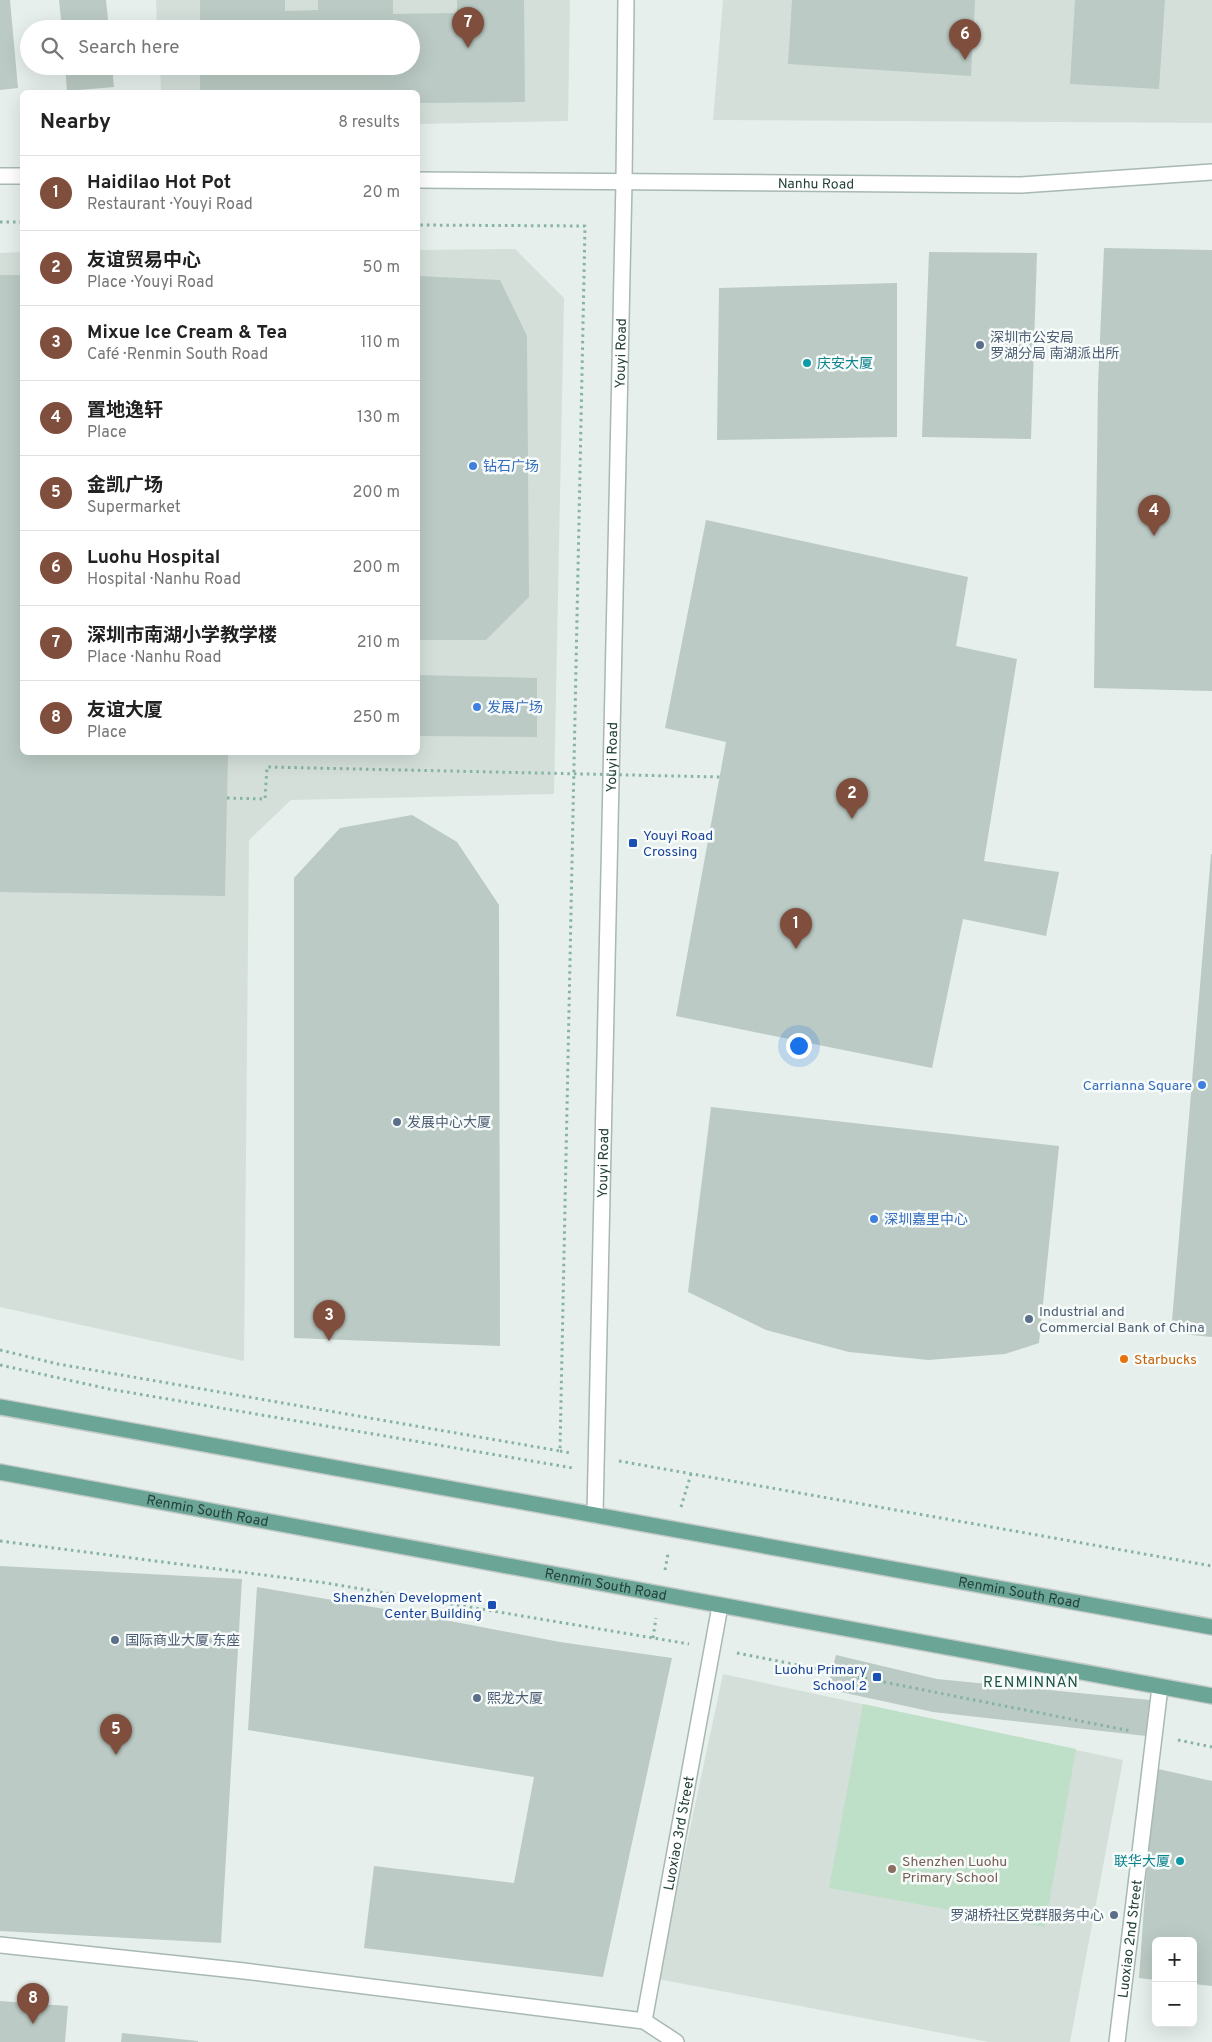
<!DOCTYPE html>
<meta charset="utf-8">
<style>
:root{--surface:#fff;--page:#f6f6f6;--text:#222;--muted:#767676;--line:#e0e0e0;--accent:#804e3d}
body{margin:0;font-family:Overpass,"Noto Sans SC",sans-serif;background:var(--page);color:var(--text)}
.controls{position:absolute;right:15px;bottom:15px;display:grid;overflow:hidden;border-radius:8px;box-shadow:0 5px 20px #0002}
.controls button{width:45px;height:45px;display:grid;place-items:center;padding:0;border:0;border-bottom:1px solid var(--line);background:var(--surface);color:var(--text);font:25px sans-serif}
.you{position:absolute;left:798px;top:1045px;width:18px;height:18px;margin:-12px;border:4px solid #fff;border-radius:50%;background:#1a73e8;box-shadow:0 0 0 8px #1a73e833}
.badge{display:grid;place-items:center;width:32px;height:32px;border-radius:50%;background:var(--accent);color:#fff;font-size:16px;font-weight:700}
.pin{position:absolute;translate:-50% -41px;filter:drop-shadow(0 1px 2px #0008)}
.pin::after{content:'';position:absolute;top:26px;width:18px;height:15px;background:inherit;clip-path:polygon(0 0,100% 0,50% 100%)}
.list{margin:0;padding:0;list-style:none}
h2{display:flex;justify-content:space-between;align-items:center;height:65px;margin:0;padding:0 20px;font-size:21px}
h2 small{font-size:16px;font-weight:400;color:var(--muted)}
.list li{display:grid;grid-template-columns:32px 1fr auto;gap:15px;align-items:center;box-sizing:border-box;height:75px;padding:0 20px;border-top:1px solid var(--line)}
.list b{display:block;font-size:19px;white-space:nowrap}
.list p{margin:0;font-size:16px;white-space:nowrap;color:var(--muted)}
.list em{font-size:16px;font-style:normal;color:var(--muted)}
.icon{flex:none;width:28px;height:28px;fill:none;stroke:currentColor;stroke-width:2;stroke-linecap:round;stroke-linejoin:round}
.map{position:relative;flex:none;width:1212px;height:2042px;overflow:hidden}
.search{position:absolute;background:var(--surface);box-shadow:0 5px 20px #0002;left:20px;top:20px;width:400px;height:55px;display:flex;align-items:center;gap:12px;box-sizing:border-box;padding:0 18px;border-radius:28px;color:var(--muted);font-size:19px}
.panel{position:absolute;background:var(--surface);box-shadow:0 5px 20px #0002;left:20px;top:90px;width:400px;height:665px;border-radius:8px}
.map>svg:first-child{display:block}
.built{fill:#d4dfda}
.green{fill:#bfe0c8}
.building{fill:#bbcac4}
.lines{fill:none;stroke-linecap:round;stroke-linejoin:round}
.minor-casing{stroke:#a8b8b2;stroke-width:18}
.major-casing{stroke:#c2cac8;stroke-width:18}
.path{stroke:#86b3a5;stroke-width:3;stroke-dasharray:2.5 4;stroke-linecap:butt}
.minor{stroke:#fff;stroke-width:15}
.major{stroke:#6aa596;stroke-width:15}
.path-bridge{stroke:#86b3a5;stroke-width:3;stroke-dasharray:2.5 4;stroke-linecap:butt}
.service-dot{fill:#5c6f8a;stroke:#f7fbf9;stroke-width:2}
.culture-dot{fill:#0f9aa8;stroke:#f7fbf9;stroke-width:2}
.shop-dot{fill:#3f7fe0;stroke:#f7fbf9;stroke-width:2}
.transit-dot{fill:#1a4fb4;stroke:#f7fbf9;stroke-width:2}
.food-dot{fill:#e8710a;stroke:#f7fbf9;stroke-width:2}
.education-dot{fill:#8d6e63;stroke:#f7fbf9;stroke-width:2}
.labels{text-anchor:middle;stroke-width:5;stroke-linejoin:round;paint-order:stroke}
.street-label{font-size:14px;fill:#24423a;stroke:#f7fbf9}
.service-label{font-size:14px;fill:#4e5e75;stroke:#f7fbf9;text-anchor:start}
.culture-label{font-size:14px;fill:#0d838f;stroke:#f7fbf9;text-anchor:start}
.shop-label{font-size:14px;fill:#366cbe;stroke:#f7fbf9;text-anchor:start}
.transit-label{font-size:14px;fill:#164399;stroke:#f7fbf9;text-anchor:end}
.food-label{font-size:14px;fill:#c56008;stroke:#f7fbf9;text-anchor:start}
.education-label{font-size:14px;fill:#785e54;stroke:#f7fbf9;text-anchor:start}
.neighbourhood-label{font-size:15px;letter-spacing:1px;fill:#1f5548;stroke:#f7fbf9}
</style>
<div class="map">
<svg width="1212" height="2042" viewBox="0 0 1212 2042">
<rect width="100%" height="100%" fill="#e6efeb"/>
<g class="built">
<polygon points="156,0 570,0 568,121 418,124 418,92 161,92 160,66 411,66 411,29 157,29"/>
<polygon points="723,0 1212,0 1212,123 713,120"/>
<polygon points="515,249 564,298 554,794 291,800 249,840 244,1361 0,1307 0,253 22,252 22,752 418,752 418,250"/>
<polygon points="723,1674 1123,1760 1070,2042 989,2042 658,1979"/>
</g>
<polygon class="green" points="863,1704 1076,1749 1045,1927 829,1888"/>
<g class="building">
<polygon points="0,0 10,0 18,88 0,90"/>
<polygon points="59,0 106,0 109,29 62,29"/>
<polygon points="200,0 285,0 285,11 318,10 318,0 393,0 393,14 457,13 457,0 524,0 525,102 418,103 418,92 200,92 200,66 411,66 411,29 200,29"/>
<polygon points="792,0 975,0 971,76 788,64"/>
<polygon points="1075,0 1165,0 1159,89 1070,84"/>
<polygon points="65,66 112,66 114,87 67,91"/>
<polygon points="1104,248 1212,250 1212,691 1094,688 1098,384"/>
<polygon points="929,252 1037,253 1031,439 922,437"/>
<polygon points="0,275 22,275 22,752 228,752 225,896 0,892"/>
<polygon points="418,276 500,280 527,336 529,597 486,640 418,640"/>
<polygon points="897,283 897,437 717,440 719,288"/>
<polygon points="706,520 968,577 956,646 1017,659 984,861 1059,872 1046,936 963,919 932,1068 676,1016 726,742 665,728"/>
<polygon points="418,675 537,678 537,737 418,736"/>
<polygon points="412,815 457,842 499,905 500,1346 294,1338 294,878 340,828"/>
<polygon points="1211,854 1212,854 1212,1337 1171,1333"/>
<polygon points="711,1107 1059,1146 1039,1343 1005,1354 928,1360 849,1352 766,1330 688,1292"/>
<polygon points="0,1566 242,1579 221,1943 0,1931"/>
<polygon points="257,1587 419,1615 560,1642 672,1658 603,1977 364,1948 374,1866 514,1883 534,1777 248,1730"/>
<polygon points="836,1655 937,1679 1150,1700 1146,1736 933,1712 827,1689"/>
<polygon points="1154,1768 1212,1781 1212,1986 1193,1984 1193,1941 1156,1941 1156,1980 1139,1978"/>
<polygon points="0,2001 68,2006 65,2042 0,2042"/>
<polygon points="122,2033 198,2041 198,2042 121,2042"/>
</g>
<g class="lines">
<defs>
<g id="minor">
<polyline points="0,176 22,176"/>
<path id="s1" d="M418,180L1021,185L1212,172"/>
<path id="s2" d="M595,1515L624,182L626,0"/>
<polyline points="0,1945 244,1971 644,2021 676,2042"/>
<path id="s3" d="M644,2021L720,1606"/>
<path id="s4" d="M1117,2042L1160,1687"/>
</g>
<g id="major">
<path id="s5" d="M0,1407L1212,1627"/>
<path id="s6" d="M0,1472L1212,1696"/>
</g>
</defs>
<use href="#minor" class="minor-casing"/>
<use href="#major" class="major-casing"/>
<g class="path">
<polyline points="0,222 22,222"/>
<polyline points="0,1350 58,1364 560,1451 585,226 418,225"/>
<polyline points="0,1365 109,1389 573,1468"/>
<polyline points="560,1451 571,1453"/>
<polyline points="619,1461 1212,1566"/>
<polyline points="681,1507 691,1474"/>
<polyline points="0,1541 326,1583 689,1644"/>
<polyline points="665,1570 668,1554"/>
<polyline points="653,1638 656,1618"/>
<polyline points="737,1653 1131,1731"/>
<polyline points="1178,1740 1212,1747"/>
</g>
<use href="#minor" class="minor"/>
<use href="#major" class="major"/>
<polyline class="path-bridge" points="227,798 265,799 267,767 720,777"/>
</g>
<g class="service-dot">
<circle cx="980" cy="345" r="5"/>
<circle cx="397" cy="1122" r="5"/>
<circle cx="1029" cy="1319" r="5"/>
<circle cx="115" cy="1640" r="5"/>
<circle cx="477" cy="1698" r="5"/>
<circle cx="1114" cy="1915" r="5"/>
</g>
<g class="culture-dot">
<circle cx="807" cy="363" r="5"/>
<circle cx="1180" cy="1861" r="5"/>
</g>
<g class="shop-dot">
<circle cx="473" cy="466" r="5"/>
<circle cx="477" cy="707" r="5"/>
<circle cx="1202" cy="1085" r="5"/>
<circle cx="874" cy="1219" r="5"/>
</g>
<g class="transit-dot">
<rect x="628" y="838" width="10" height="10" rx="2.5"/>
<rect x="487" y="1600" width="10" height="10" rx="2.5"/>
<rect x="872" y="1672" width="10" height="10" rx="2.5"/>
</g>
<circle class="food-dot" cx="1124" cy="1359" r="5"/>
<circle class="education-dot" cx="892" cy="1869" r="5"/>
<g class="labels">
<g class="street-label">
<text dy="5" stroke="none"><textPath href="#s1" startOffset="398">Nanhu Road</textPath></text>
<text dy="5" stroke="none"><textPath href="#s2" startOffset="1162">Youyi Road</textPath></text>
<text dy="5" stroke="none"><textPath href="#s2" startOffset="758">Youyi Road</textPath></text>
<text dy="5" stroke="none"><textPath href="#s2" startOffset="352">Youyi Road</textPath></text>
<text dy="5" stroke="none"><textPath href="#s6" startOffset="211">Renmin South Road</textPath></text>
<text dy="5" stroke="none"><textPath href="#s6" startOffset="616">Renmin South Road</textPath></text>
<text dy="5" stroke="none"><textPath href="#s5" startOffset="1036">Renmin South Road</textPath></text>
<text dy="5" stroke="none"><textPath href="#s3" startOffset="191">Luoxiao 3rd Street</textPath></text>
<text dy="5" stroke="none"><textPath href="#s4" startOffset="104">Luoxiao 2nd Street</textPath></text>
</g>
<g class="service-label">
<text x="990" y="342">深圳市公安局<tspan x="990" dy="16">罗湖分局 南湖派出所</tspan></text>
<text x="407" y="1127">发展中心大厦</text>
<text x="1039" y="1316">Industrial and<tspan x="1039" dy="16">Commercial Bank of China</tspan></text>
<text x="125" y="1645">国际商业大厦 东座</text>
<text x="487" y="1703">熙龙大厦</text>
<text x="1104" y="1920" text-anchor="end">罗湖桥社区党群服务中心</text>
</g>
<g class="culture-label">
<text x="817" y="368">庆安大厦</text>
<text x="1170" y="1866" text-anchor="end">联华大厦</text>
</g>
<g class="shop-label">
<text x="483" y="471">钻石广场</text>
<text x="487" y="712">发展广场</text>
<text x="1192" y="1090" text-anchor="end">Carrianna Square</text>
<text x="884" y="1224">深圳嘉里中心</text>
</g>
<g class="transit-label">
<text x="643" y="840" text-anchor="start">Youyi Road<tspan x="643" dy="16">Crossing</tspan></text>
<text x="482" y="1602">Shenzhen Development<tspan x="482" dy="16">Center Building</tspan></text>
<text x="867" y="1674">Luohu Primary<tspan x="867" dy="16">School 2</tspan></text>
</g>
<g class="food-label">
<text x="1134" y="1364">Starbucks</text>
</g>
<g class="education-label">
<text x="902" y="1866">Shenzhen Luohu<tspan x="902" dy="16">Primary School</tspan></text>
</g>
<g class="neighbourhood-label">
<text x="1031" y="1687">RENMINNAN</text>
</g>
</g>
</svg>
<div class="controls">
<button>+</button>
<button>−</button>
</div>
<div class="you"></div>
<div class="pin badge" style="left:796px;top:949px">1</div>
<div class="pin badge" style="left:852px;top:819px">2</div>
<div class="pin badge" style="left:329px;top:1341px">3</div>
<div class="pin badge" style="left:1154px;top:536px">4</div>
<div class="pin badge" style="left:116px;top:1755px">5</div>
<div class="pin badge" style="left:965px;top:60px">6</div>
<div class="pin badge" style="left:468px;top:48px">7</div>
<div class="pin badge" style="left:33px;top:2024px">8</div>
<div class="search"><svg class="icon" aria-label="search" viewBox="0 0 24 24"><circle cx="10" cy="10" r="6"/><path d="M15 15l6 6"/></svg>Search here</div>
<section class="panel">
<h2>Nearby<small>8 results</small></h2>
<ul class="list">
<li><span class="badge">1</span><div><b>Haidilao Hot Pot</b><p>Restaurant · Youyi Road</p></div><em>20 m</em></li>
<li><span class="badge">2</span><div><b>友谊贸易中心</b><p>Place · Youyi Road</p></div><em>50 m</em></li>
<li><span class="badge">3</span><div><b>Mixue Ice Cream &amp; Tea</b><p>Café · Renmin South Road</p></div><em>110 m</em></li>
<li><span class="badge">4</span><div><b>置地逸轩</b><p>Place</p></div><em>130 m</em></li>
<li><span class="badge">5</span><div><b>金凯广场</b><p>Supermarket</p></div><em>200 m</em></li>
<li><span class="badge">6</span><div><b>Luohu Hospital</b><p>Hospital · Nanhu Road</p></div><em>200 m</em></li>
<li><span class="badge">7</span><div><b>深圳市南湖小学教学楼</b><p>Place · Nanhu Road</p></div><em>210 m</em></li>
<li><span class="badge">8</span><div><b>友谊大厦</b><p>Place</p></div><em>250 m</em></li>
</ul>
</section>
</div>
